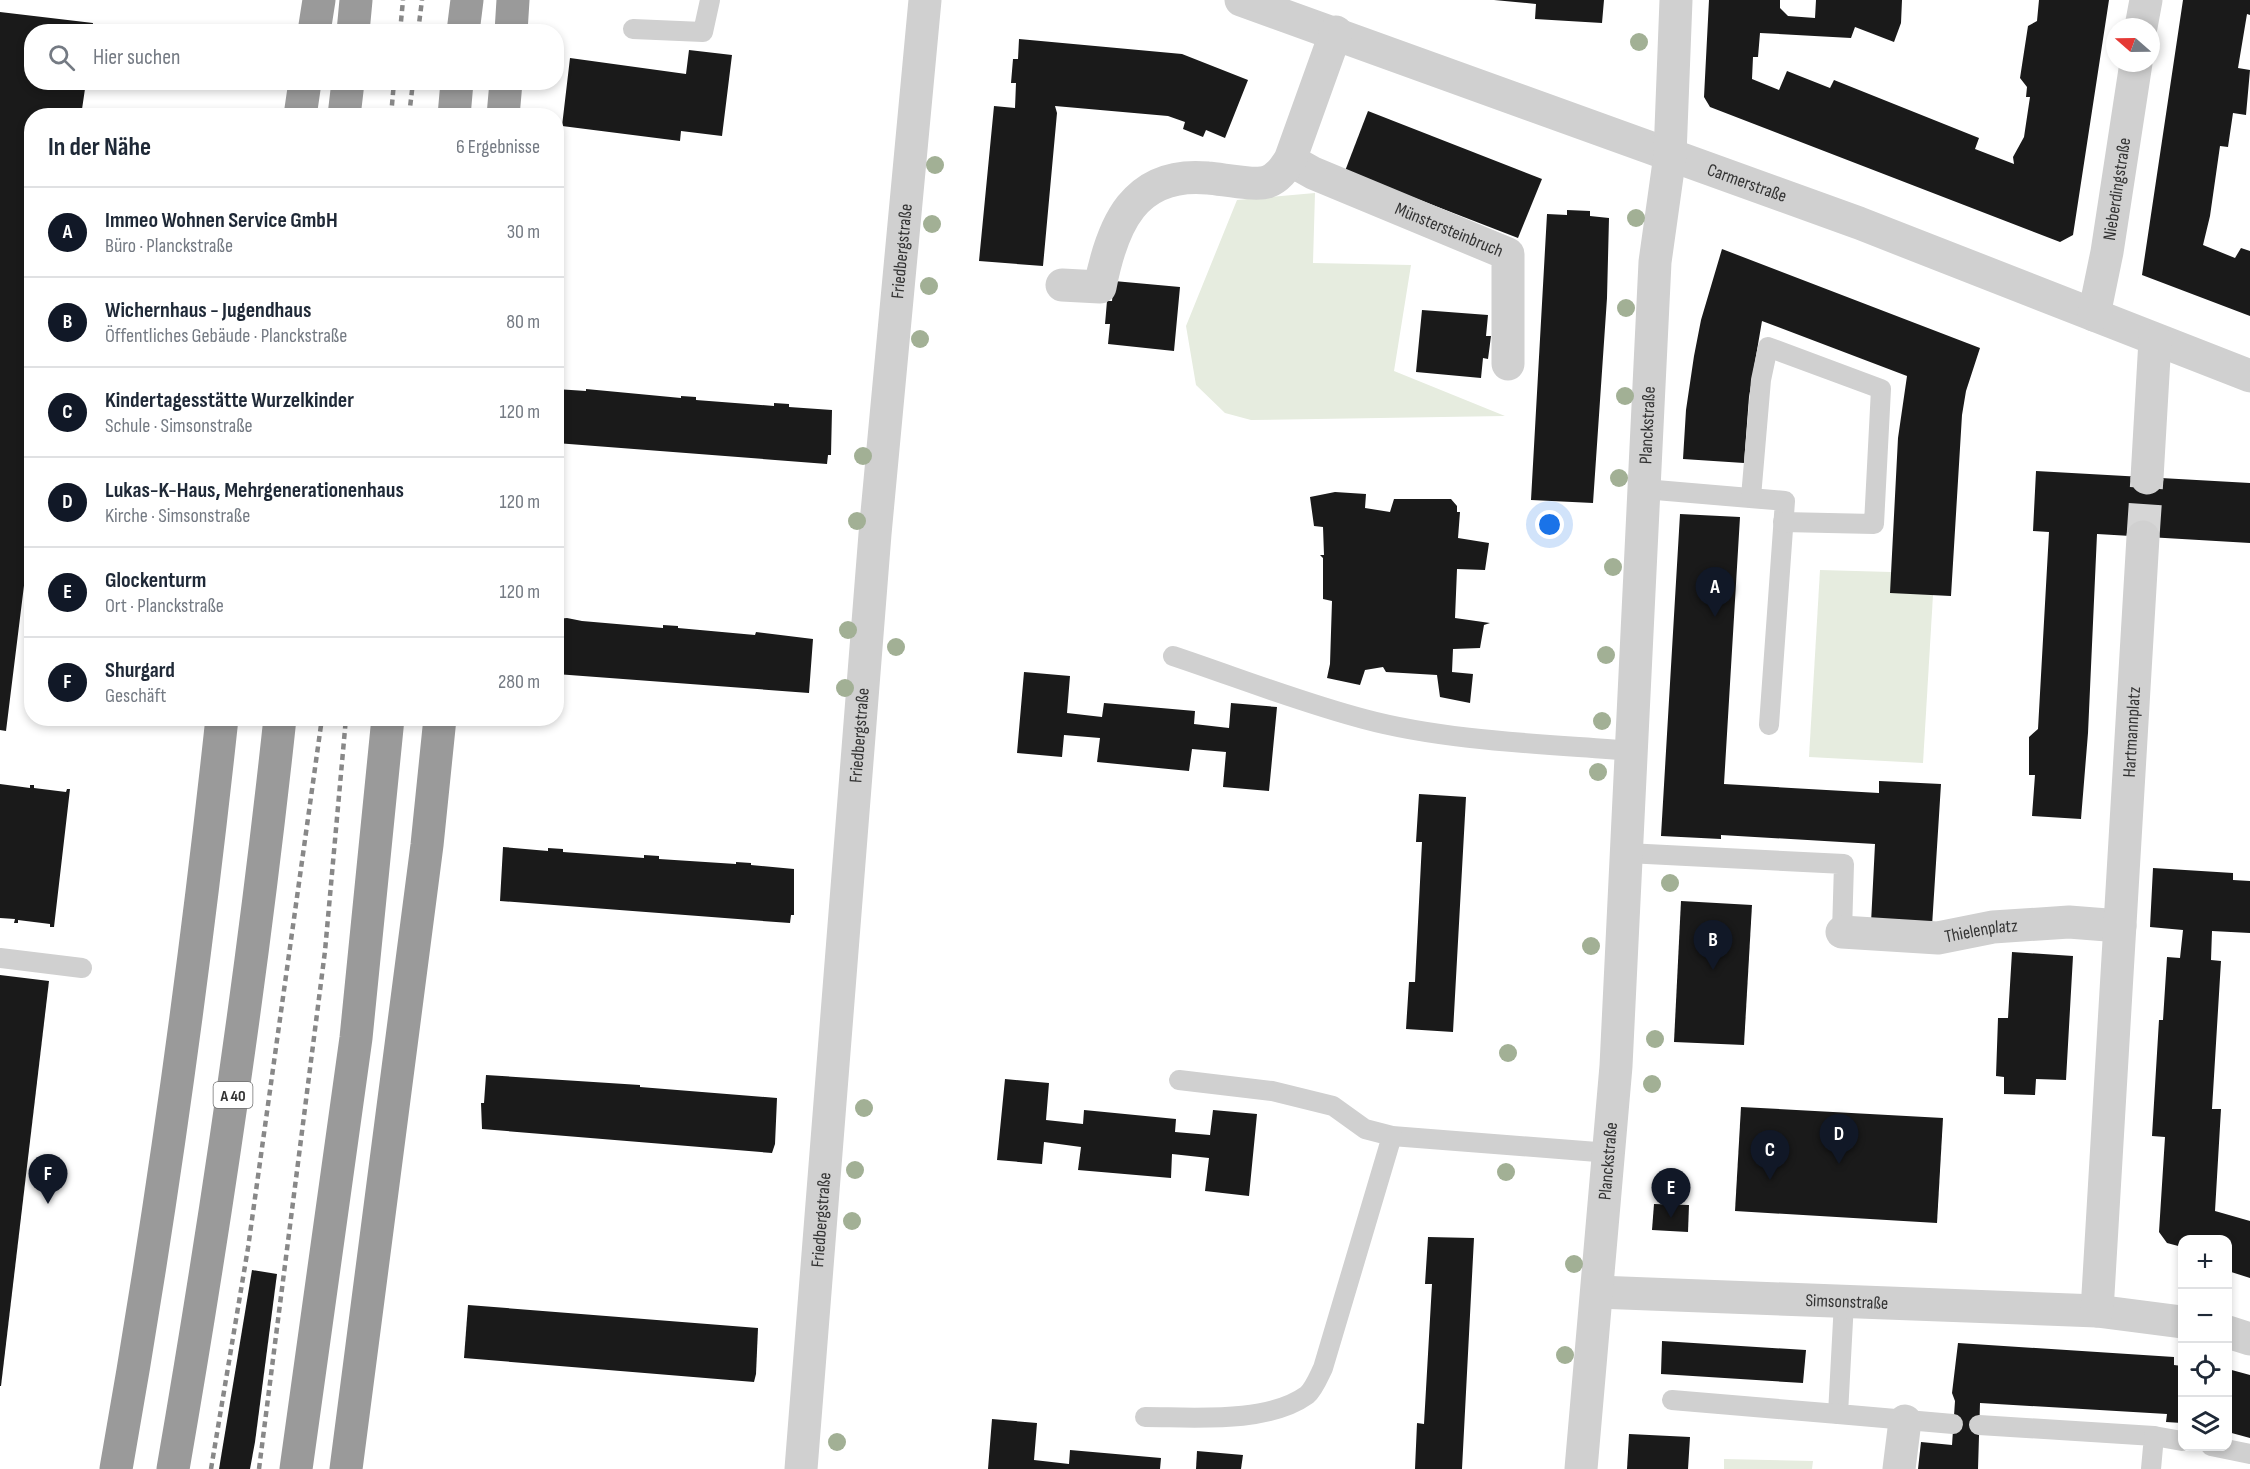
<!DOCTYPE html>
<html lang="de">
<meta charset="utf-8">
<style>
:root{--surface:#fff;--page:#f2f2f3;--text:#1f2937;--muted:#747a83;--line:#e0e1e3;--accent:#111827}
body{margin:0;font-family:"Sofia Sans Condensed",sans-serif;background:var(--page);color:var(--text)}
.controls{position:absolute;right:18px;bottom:18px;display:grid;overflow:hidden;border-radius:12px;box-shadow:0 3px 9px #0003}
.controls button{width:54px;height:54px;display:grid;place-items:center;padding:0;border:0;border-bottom:2px solid var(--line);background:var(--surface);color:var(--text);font:30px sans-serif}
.compass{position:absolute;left:2106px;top:18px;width:54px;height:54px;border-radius:50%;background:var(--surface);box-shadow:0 3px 9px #0003;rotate:290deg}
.you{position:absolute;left:1550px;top:525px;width:21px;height:21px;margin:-15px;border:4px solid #fff;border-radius:50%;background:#1a73e8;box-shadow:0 0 0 9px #1a73e833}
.badge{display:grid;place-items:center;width:39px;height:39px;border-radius:50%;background:var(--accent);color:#fff;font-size:20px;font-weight:700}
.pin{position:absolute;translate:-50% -50px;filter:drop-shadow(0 2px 3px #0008)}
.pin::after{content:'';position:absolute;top:32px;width:21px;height:18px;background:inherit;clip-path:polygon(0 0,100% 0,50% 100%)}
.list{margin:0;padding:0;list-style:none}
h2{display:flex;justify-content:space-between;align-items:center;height:78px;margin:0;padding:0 24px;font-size:26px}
h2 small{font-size:20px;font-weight:400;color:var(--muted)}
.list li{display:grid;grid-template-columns:39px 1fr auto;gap:18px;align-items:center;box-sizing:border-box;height:90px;padding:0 24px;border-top:2px solid var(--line)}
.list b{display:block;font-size:22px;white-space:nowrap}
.list p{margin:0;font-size:20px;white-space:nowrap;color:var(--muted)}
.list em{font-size:20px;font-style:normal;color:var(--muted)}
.icon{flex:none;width:33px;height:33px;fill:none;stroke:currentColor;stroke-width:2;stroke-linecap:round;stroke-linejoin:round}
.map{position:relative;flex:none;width:2250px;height:1469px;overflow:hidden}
.search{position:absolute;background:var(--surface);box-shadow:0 3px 9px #0003;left:24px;top:24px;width:540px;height:66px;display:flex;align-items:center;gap:15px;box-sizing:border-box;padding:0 21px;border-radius:24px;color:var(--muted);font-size:22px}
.panel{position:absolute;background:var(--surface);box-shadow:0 3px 9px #0003;left:24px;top:108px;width:540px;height:618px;border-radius:24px}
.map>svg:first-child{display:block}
.green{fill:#e6ecdf}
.building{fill:#1a1a1a}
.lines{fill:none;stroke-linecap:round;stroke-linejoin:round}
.minor-tunnel{stroke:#d6d6d6;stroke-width:33;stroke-dasharray:33 16;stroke-linecap:butt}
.service{stroke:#d0d0d0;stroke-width:20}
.minor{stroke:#d0d0d0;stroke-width:33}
.motorway{stroke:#9a9a9a;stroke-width:33}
.rail{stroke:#888;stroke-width:4.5;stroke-dasharray:6 4.5;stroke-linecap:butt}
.tree{fill:#a2b095}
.labels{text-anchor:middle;stroke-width:6;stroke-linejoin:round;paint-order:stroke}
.shield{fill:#fff;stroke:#707070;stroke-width:1.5}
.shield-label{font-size:16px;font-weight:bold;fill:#333}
.street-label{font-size:18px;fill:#333;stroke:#fff}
</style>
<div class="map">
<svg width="2250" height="1469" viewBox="0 0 2250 1469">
<rect width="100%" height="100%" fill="#fff"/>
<g class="green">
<polygon points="1315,193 1313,263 1411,265 1394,371 1505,416 1251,420 1225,413 1196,385 1186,326 1237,200"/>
<polygon points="1820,570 1891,572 1933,595 1923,763 1809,757"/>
<polygon points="1724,1459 1813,1461 1812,1469 1724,1469"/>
</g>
<g class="building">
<polygon points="1494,0 1604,0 1602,23 1535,19 1536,4"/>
<polygon points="1709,0 1780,0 1780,8 1788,16 1815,18 1816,0 1902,0 1901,23 1894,42 1855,27 1851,38 1760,33 1758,57 1753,57 1752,79 1779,90 1787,71 1830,88 1834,80 1979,138 1975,149 2014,164 2013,157 2024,137 2030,97 2026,97 2027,87 2020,78 2028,26 2037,21 2039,0 2109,0 2073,235 2060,242 1710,107 1704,97"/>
<polygon points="2183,0 2250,0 2250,15 2247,14 2238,68 2250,70 2246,115 2233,113 2228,147 2220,146 2210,216 2203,245 2235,258 2241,248 2250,251 2250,316 2142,275"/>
<polygon points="0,12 93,23 92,32 32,32 32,82 86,82 81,116 32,116 32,521 6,731 0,730"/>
<polygon points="1019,39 1182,54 1248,80 1225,138 1206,130 1203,137 1183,129 1185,122 1168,116 1055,106 1057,113 1043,266 979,261 994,106 1015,108 1016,83 1011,83 1013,59 1018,59"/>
<polygon points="689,50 732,55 722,136 681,131 680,141 562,126 570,58 686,74"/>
<polygon points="1368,111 1542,179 1518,238 1345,171"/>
<polygon points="1567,210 1590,211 1590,216 1609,218 1607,298 1593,503 1531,500 1547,214 1567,215"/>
<polygon points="1722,249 1980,348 1966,391 1962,415 1951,596 1890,593 1898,438 1907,376 1762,321 1749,397 1744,463 1683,459 1686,410 1694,356 1701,320"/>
<polygon points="1114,281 1180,287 1174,351 1108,344 1110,324 1105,324 1107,301 1112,301"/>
<polygon points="1422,310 1488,315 1486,336 1491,336 1488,359 1483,358 1481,378 1416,372"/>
<polygon points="556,389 586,391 586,389 681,398 681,396 696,397 696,400 774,406 774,403 789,404 789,407 832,410 831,455 828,455 827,464 556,443"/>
<polygon points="2036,471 2250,483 2250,543 2097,534 2088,733 2081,819 2032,816 2035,775 2029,775 2029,737 2038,729 2049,532 2033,531"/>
<polygon points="1335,492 1366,494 1365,508 1390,512 1394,499 1451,499 1457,506 1457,512 1460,512 1458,538 1489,543 1485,570 1457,569 1455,618 1490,623 1484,625 1480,648 1453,649 1452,672 1473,674 1470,703 1440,697 1437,675 1386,672 1383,667 1365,670 1360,685 1327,678 1330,664 1332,601 1323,599 1323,558 1320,555 1324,555 1323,527 1314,526 1310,497"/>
<polygon points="1680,514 1740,517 1724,784 1879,793 1879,781 1941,784 1932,926 1871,923 1875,844 1721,835 1721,839 1661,836"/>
<polygon points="567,618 582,621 663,628 663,625 678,626 678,628 755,635 756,632 813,639 809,693 556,674 556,619"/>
<polygon points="1024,672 1070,676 1067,713 1102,717 1104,703 1195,711 1194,724 1229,728 1231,703 1277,707 1269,791 1223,787 1226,752 1192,749 1189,771 1097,762 1100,738 1064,735 1062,757 1017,753"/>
<polygon points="0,784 30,788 30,785 34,785 34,788 66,792 67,789 70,789 54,927 50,927 50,924 18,920 18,923 14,923 15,919 0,918"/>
<polygon points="1419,794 1466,797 1453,1032 1406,1029 1409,982 1415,982 1422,842 1416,842"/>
<polygon points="503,847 548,851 548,848 563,849 563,852 644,858 644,855 659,856 659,859 736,864 736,862 751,863 751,865 794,869 794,915 791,915 790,923 500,901"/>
<polygon points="2153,868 2233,873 2233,880 2250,881 2250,933 2212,931 2211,960 2221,961 2212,1109 2221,1109 2215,1211 2250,1221 2250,1278 2228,1271 2228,1239 2182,1239 2182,1247 2167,1243 2159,1232 2165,1137 2152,1136 2159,1020 2163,1020 2167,957 2180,958 2183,930 2150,927"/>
<polygon points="1681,901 1752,905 1744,1045 1674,1042"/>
<polygon points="2012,952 2073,956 2066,1080 2036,1079 2035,1095 2004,1094 2004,1077 1996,1076 1998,1018 2008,1018"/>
<polygon points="0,975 49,981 1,1386 0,1386"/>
<polygon points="486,1075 640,1085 640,1087 777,1098 775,1144 772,1153 482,1129 481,1103 484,1103"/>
<polygon points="1005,1079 1049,1083 1046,1120 1083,1124 1084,1110 1176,1119 1175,1132 1210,1135 1213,1110 1257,1114 1249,1196 1205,1191 1209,1158 1172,1154 1171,1178 1078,1170 1081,1147 1044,1142 1042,1164 997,1160"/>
<polygon points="1741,1107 1943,1118 1937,1223 1735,1211"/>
<polygon points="1654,1204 1689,1205 1688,1232 1652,1230"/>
<polygon points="1428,1237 1474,1238 1462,1469 1415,1469 1417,1423 1424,1424 1432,1284 1425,1284"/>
<polygon points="252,1270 277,1274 255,1442 250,1469 219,1469"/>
<polygon points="468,1305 758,1328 756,1374 754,1382 464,1358"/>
<polygon points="1662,1341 1806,1350 1803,1383 1661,1374"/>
<polygon points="1958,1343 2174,1357 2174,1365 2182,1366 2182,1423 2166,1422 2167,1414 1980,1403 1978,1469 1918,1469 1921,1442 1952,1445 1955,1401 1952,1393"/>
<polygon points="2228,1369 2250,1375 2250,1438 2228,1432"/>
<polygon points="992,1419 1037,1423 1034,1460 1069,1464 1070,1450 1161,1458 1160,1469 988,1469"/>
<polygon points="1629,1434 1690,1437 1688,1469 1627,1469"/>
<polygon points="1197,1451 1243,1455 1241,1469 1196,1469"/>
</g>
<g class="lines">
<polyline class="minor-tunnel" points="2143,537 2147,478"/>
<g class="service">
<polyline points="633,29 703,32 710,0"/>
<polyline points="1644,489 1785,501 1769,725"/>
<polyline points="1751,497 1761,380 1768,347 1881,389 1874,524 1783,522"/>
<path d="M1173,656C1236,677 1299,702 1364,719C1445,741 1547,744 1632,751"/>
<polyline points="1627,853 1844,864 1842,932"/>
<polyline points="0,958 82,968"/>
<polyline points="1179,1080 1272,1091 1333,1106 1365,1129 1392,1136 1610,1153"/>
<polyline points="1844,1302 1838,1414 1953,1424"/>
<polyline points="1672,1400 1838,1414"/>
<path d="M1145,1417C1193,1417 1267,1424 1307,1395C1314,1389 1319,1376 1323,1368L1392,1136"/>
<polyline points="1979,1425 2154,1436 2151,1469"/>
<polyline points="2154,1436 2182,1441"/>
<polyline points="2211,1446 2250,1454"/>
</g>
<g class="minor">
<path id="s1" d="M1241,0L1859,223L2250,376"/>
<polyline points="2141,27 2146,0"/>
<path id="s2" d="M1290,160L1313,173L1508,254V364"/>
<path d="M1062,285L1100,287C1112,225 1134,171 1208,178C1222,179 1255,186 1267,182C1278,178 1284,169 1290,160L1336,32"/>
<path id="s3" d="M2094,315L2107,252L2136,63"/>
<polyline points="2147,478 2155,340"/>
<path id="s4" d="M1842,932L1938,938L1993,927L2069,922L2120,926"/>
<path id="s5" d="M1597,1292L2097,1311L2182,1322"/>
<path id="s6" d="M2097,1311L2143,537"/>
<polyline points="2228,1332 2250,1339"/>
<path id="s7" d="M801,1469L875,534L925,0"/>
<path id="s8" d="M1581,1469L1616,1066L1655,262L1670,155L1676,0"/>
<polyline points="1899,1469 1905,1421"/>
</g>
<g class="motorway">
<polyline points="314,32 319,0"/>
<polyline points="353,32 356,0"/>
<polyline points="463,32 467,0"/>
<polyline points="511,32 513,0"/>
<polyline points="300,116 305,82"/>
<polyline points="344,116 348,82"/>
<polyline points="454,116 457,82"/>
<polyline points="503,116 506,82"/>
<path d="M116,1469C160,1221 195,969 222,718"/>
<path d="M173,1469C216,1220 253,970 280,718"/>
<polyline points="296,1469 356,1038 388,718"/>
<polyline points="346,1469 427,845 440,718"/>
</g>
<g class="rail">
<polyline points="400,32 403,0"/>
<polyline points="418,32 422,0"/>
<polyline points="391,116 394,82"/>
<polyline points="409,116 413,82"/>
<polyline points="211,1469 248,1248 322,718"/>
<polyline points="259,1469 325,951 346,718"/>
</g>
</g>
<g class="tree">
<circle cx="1639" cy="42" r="9"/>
<circle cx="935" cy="165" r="9"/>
<circle cx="1636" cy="218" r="9"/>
<circle cx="932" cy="224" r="9"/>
<circle cx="929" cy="286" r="9"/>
<circle cx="1626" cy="308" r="9"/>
<circle cx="920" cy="339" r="9"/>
<circle cx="1625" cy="396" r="9"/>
<circle cx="863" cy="456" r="9"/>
<circle cx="1619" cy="478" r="9"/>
<circle cx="857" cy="521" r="9"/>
<circle cx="1613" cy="567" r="9"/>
<circle cx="848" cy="630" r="9"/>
<circle cx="896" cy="647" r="9"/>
<circle cx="1606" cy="655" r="9"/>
<circle cx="845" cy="688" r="9"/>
<circle cx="1602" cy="721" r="9"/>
<circle cx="1598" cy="772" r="9"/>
<circle cx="1670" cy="883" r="9"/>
<circle cx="1591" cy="946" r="9"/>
<circle cx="1655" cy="1039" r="9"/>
<circle cx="1508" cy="1053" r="9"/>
<circle cx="1652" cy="1084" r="9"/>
<circle cx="864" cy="1108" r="9"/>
<circle cx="855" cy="1170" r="9"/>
<circle cx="1506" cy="1172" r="9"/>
<circle cx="852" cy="1221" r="9"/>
<circle cx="1574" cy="1264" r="9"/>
<circle cx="1565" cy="1355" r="9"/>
<circle cx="837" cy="1442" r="9"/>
</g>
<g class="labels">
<rect class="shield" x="213.5" y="1082" width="39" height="26" rx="4.5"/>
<g class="shield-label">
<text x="233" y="1101">A 40</text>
</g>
<g class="street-label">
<text dy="6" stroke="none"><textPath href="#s1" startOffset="538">Carmerstraße</textPath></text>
<text dy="6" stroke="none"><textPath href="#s3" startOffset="128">Nieberdingstraße</textPath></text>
<text dy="6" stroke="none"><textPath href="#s2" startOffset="174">Münstersteinbruch</textPath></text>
<text dy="6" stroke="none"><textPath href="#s7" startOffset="1222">Friedbergstraße</textPath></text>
<text dy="6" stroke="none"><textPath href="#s8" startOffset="1046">Planckstraße</textPath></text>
<text dy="6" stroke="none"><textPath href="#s6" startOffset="580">Hartmannplatz</textPath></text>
<text dy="6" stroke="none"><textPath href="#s7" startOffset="736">Friedbergstraße</textPath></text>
<text dy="6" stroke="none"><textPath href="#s4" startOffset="140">Thielenplatz</textPath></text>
<text dy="6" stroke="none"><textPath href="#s8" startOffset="309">Planckstraße</textPath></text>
<text dy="6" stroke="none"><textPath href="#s7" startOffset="250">Friedbergstraße</textPath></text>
<text dy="6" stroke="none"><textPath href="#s5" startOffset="250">Simsonstraße</textPath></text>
</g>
</g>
</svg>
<div class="controls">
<button>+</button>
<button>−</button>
<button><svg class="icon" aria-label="locate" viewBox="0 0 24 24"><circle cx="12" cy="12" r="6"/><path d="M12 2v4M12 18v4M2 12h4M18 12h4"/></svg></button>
<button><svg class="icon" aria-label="layers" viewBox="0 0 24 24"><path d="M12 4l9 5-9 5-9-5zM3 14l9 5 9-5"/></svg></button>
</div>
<svg class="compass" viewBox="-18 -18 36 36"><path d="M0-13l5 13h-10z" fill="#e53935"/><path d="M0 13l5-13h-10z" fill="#747a83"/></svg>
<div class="you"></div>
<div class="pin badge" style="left:1715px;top:617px">A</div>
<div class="pin badge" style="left:1713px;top:970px">B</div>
<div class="pin badge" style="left:1770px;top:1180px">C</div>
<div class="pin badge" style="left:1839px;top:1164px">D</div>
<div class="pin badge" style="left:1671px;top:1218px">E</div>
<div class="pin badge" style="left:48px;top:1204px">F</div>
<div class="search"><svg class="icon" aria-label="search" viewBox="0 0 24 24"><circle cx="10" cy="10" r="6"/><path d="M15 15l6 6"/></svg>Hier suchen</div>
<section class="panel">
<h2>In der Nähe<small>6 Ergebnisse</small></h2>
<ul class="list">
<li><span class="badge">A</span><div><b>Immeo Wohnen Service GmbH</b><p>Büro · Planckstraße</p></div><em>30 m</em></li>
<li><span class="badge">B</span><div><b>Wichernhaus - Jugendhaus</b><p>Öffentliches Gebäude · Planckstraße</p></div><em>80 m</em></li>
<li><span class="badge">C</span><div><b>Kindertagesstätte Wurzelkinder</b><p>Schule · Simsonstraße</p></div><em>120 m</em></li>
<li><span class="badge">D</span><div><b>Lukas-K-Haus, Mehrgenerationenhaus</b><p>Kirche · Simsonstraße</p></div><em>120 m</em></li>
<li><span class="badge">E</span><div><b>Glockenturm</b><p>Ort · Planckstraße</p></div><em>120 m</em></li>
<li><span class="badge">F</span><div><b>Shurgard</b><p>Geschäft</p></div><em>280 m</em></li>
</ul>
</section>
</div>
